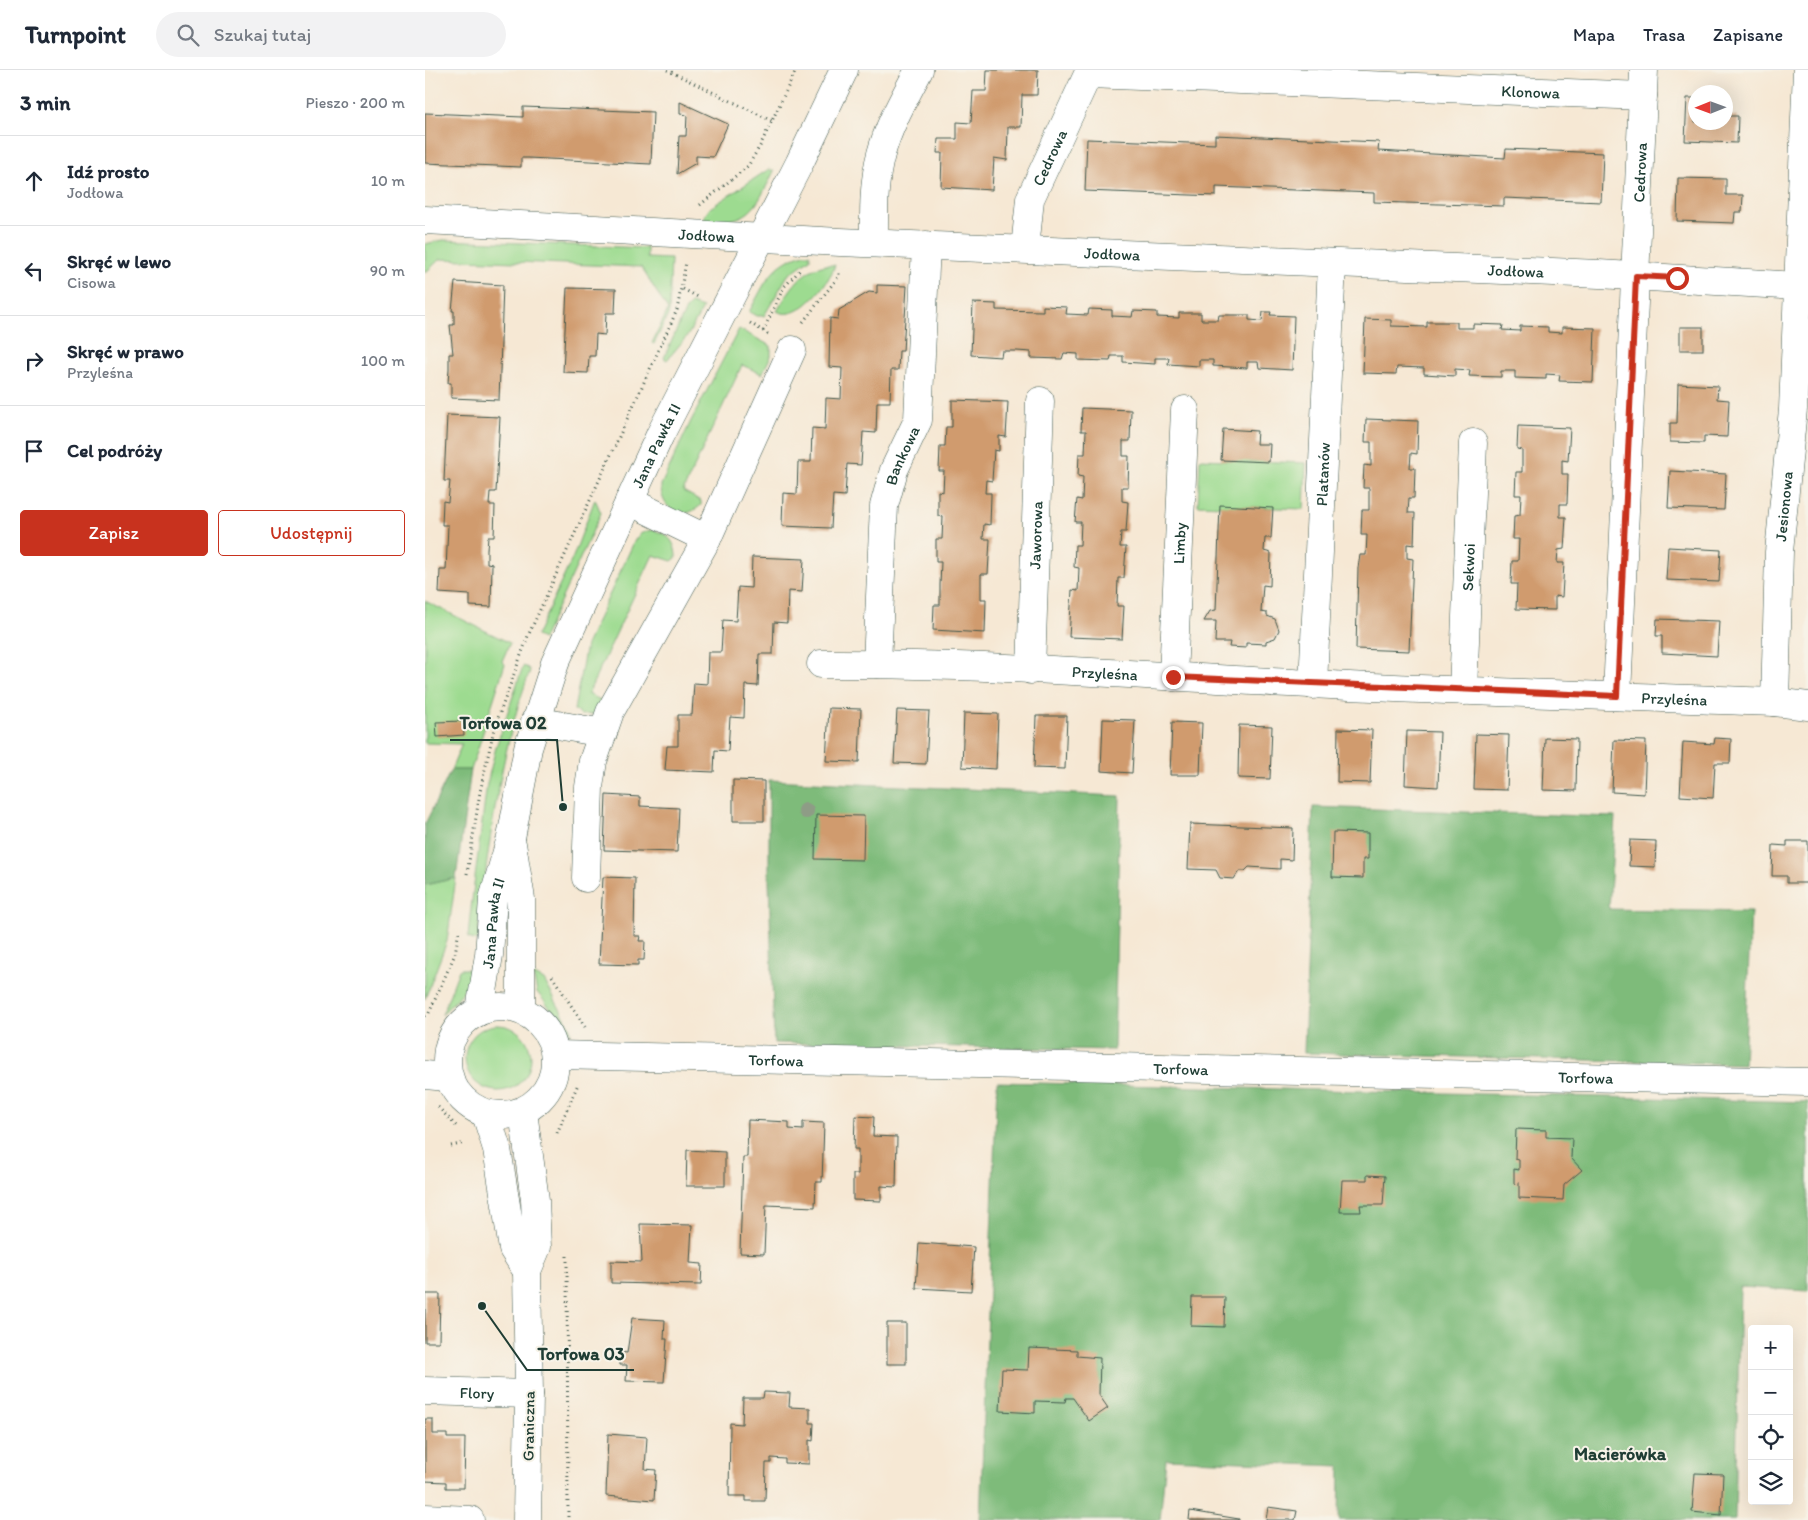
<!DOCTYPE html>
<html lang="pl">
<meta charset="utf-8">
<style>
:root{--surface:#fff;--page:#f2f2f3;--text:#1f2937;--muted:#747a83;--line:#e0e1e3;--accent:#c8321e}
body{margin:0;font-family:Itim,sans-serif;background:var(--page);color:var(--text)}
.controls{position:absolute;right:15px;bottom:15px;display:grid;overflow:hidden;border-radius:5px;box-shadow:0 5px 20px #0002}
.controls button{width:45px;height:45px;display:grid;place-items:center;padding:0;border:0;border-bottom:1px solid var(--line);background:var(--surface);color:var(--text);font:25px sans-serif}
.compass{position:absolute;left:1263px;top:15px;width:45px;height:45px;border-radius:50%;background:var(--surface);box-shadow:0 5px 20px #0002;rotate:269deg}
.stop{position:absolute;width:15px;height:15px;margin:-11px;border:4px solid #c8321e;border-radius:50%;background:#fff}
.stop.end{background:#c8321e;border-color:#fff;box-shadow:0 1px 5px #0008}
.list{margin:0;padding:0;list-style:none}
h2{display:flex;justify-content:space-between;align-items:center;height:65px;margin:0;padding:0 20px;font-size:21px}
h2 small{font-size:16px;font-weight:400;color:var(--muted)}
.list li{display:grid;grid-template-columns:32px 1fr auto;gap:15px;align-items:center;box-sizing:border-box;height:90px;padding:0 20px;border-top:1px solid var(--line)}
.list b{display:block;font-size:19px;white-space:nowrap}
.list p{margin:0;font-size:16px;white-space:nowrap;color:var(--muted)}
.list em{font-size:16px;font-style:normal;color:var(--muted)}
.actions{display:flex;gap:10px;padding:15px 20px}
.actions a{flex:1;padding:11px 0;border:1px solid var(--accent);border-radius:5px;text-align:center;font-size:18px;color:var(--accent)}
.actions .main{background:var(--accent);color:#fff}
.icon{flex:none;width:28px;height:28px;fill:none;stroke:currentColor;stroke-width:2;stroke-linecap:round;stroke-linejoin:round}
.map{position:relative;flex:none;width:1383px;height:1450px;overflow:hidden}
header{display:flex;align-items:center;gap:30px;box-sizing:border-box;height:70px;padding:0 25px;background:var(--surface);border-bottom:1px solid var(--line)}
header strong{font-size:24px}
nav{display:flex;gap:28px;margin-inline-start:auto;font-size:18px}
.search{width:350px;height:45px;background:var(--page);display:flex;align-items:center;gap:12px;box-sizing:border-box;padding:0 18px;border-radius:28px;color:var(--muted);font-size:19px}
main{display:flex}
aside{flex:1;background:var(--surface)}
.map>svg:first-child{display:block}
.green{fill:#9ddb90;stroke:#5e8c62}
.forest{fill:#7ebb7a;stroke:#4e7c57}
.building{fill:#d09b6e}
.lines{fill:none;stroke-linecap:round;stroke-linejoin:round}
.minor-casing{stroke:#3f574c;stroke-width:29}
.path{stroke:#3f574c;stroke-width:3;stroke-dasharray:1 4;stroke-linecap:butt}
.minor{stroke:#fff;stroke-width:28}
.tree{fill:#8e9c86}
.route{stroke:#c8321e;stroke-width:6}
.labels{text-anchor:middle;stroke-width:4;stroke-linejoin:round;paint-order:stroke}
.street-label{font-size:16px;fill:#1f3d34;stroke:#f7f3e8}
.neighbourhood-label{font-size:18px;font-weight:bold;fill:#1f3d34;stroke:#f7f3e8}
.leader{fill:none;stroke:#1f3d34;stroke-width:2}
.callout-dot{fill:#1f3d34;stroke:#f7f3e8;stroke-width:2}
.callout-label{font-size:18px;text-anchor:middle;font-weight:bold;fill:#1f3d34;stroke:#f7f3e8;stroke-width:4;stroke-linejoin:round;paint-order:stroke}
</style>
<header>
<strong>Turnpoint</strong>
<div class="search"><svg class="icon" aria-label="search" viewBox="0 0 24 24"><circle cx="10" cy="10" r="6"/><path d="M15 15l6 6"/></svg>Szukaj tutaj</div>
<nav><a>Mapa</a><a>Trasa</a><a>Zapisane</a></nav>
</header>
<main>
<aside>
<h2>3 min<small>Pieszo · 200 m</small></h2>
<ul class="list">
<li><svg class="icon" aria-label="ahead" viewBox="0 0 24 24"><path d="M12 20V5M6 11l6-6 6 6"/></svg><div><b>Idź prosto</b><p>Jodłowa</p></div><em>10 m</em></li>
<li><svg class="icon" aria-label="left" viewBox="0 0 24 24"><path d="M17 20v-9H6M10 6l-5 5 5 5"/></svg><div><b>Skręć w lewo</b><p>Cisowa</p></div><em>90 m</em></li>
<li><svg class="icon" aria-label="right" viewBox="0 0 24 24"><path d="M7 20v-9h11M14 6l5 5-5 5"/></svg><div><b>Skręć w prawo</b><p>Przyleśna</p></div><em>100 m</em></li>
<li><svg class="icon" aria-label="arrive" viewBox="0 0 24 24"><path d="M6 21V4h12l-3 4 3 4H6"/></svg><div><b>Cel podróży</b></div></li>
</ul>
<div class="actions"><a class="main">Zapisz</a><a>Udostępnij</a></div>
</aside>
<div class="map">
<svg width="1383" height="1450" viewBox="0 0 1383 1450">
<rect width="100%" height="100%" fill="#f7f3e8"/>
<filter id="ink" filterUnits="userSpaceOnUse"><feTurbulence type="fractalNoise" baseFrequency=".02" numOctaves="2"/><feDisplacementMap in="SourceGraphic" scale="10" xChannelSelector="R" yChannelSelector="G"/><feConvolveMatrix kernelMatrix="1 2 1 2 8 2 1 2 1" color-interpolation-filters="sRGB"/></filter>
<filter id="wash" filterUnits="userSpaceOnUse"><feTurbulence type="fractalNoise" baseFrequency=".0096" numOctaves="4" result="noise"/><feDisplacementMap in="SourceGraphic" scale="20" xChannelSelector="R" yChannelSelector="G"/><feGaussianBlur stdDeviation="1.12" result="paint"/><feColorMatrix in="noise" values="0 0 0 0 0 0 0 0 0 0 0 0 0 0 0 0 0 1.4 0 .05"/><feComposite in="paint" operator="in"/></filter>
<g filter="url(#wash)">
<rect width="100%" height="100%" fill="#f6e8d4"/>
<g class="green">
<path d="M344,99L349,101C329,141 327,152 278,152L279,147L285,138Z"/>
<polygon points="18,170 222,178 222,188 246,189 244,243 229,274 227,273 243,240 216,197 15,189 0,203 0,174"/>
<path d="M379,184H385V189L363,205L339,246H332L324,242C340,214 346,193 379,184Z"/>
<path d="M401,195H410C405,212 373,254 352,241C365,220 375,200 401,195Z"/>
<polygon points="266,234 278,238 263,265 242,290 239,288 261,239"/>
<path d="M314,259L346,276V286L337,304L317,295L258,421L276,431V435C257,453 235,439 236,415L266,351Z"/>
<polygon points="775,389 881,393 879,439 773,435"/>
<polygon points="170,429 176,443 118,569 111,566 148,487"/>
<path d="M225,460C242,462 251,471 251,488L247,491L228,485L163,624L180,632L170,644L156,645L149,640L161,575L210,470L215,464Z"/>
<polygon points="0,531 85,573 77,591 80,594 46,700 26,700 37,674 0,673"/>
<path d="M98,596L103,598L105,601C82,663 71,726 62,791C59,818 54,844 53,871L43,868L45,846L62,714L71,677Z"/>
<polygon points="31,808 22,871 0,929 0,815"/>
<path d="M36,899H50C44,921 30,929 17,945L34,900Z"/>
<polygon points="108,904 119,910 145,957 146,964 112,922"/>
<circle cx="73" cy="988" r="33"/>
</g>
<g class="forest">
<polygon points="26,700 46,700 31,808 0,815 0,754"/>
<polygon points="344,710 695,726 689,980 349,973 344,811"/>
<polygon points="888,737 1190,747 1184,839 1326,842 1319,994 879,983"/>
<polygon points="572,1012 1383,1032 1383,1221 1315,1217 1310,1450 914,1450 915,1396 741,1389 735,1450 555,1450"/>
</g>
<g id="blocks">
<g class="building">
<polygon points="562,0 613,0 612,25 597,25 596,57 583,57 582,90 569,88 567,120 516,117 517,83 512,83 513,69 532,69 532,52 546,53 548,21 561,21"/>
<polygon points="1262,28 1270,28 1270,52 1300,52 1300,30 1304,30 1303,46 1313,46 1312,73 1260,71"/>
<polygon points="255,32 303,54 288,87 271,86 271,93 252,104 254,66 261,66 262,45 255,44"/>
<polygon points="98,37 228,42 226,94 103,88 96,88 96,97 0,93 0,43 98,47"/>
<polygon points="790,65 954,72 953,81 1080,88 1081,79 1178,83 1176,132 1079,128 1079,136 949,132 949,123 791,117 791,126 660,121 662,69 790,74"/>
<polygon points="1253,108 1301,109 1301,125 1318,125 1317,142 1310,142 1309,153 1252,151"/>
<polygon points="30,212 78,215 74,330 26,328 26,313 23,313 24,299 24,284 28,284 25,255 29,255 29,241 27,241"/>
<polygon points="452,215 482,216 478,281 474,281 473,300 466,300 465,332 452,332 451,363 438,362 436,395 422,394 420,426 408,425 406,458 357,456 358,423 372,424 373,392 386,392 387,358 400,359 401,328 416,329 417,298 404,297 405,248 413,249 414,240 444,222 452,223"/>
<polygon points="142,218 191,219 190,243 181,243 180,265 171,264 170,286 164,286 163,303 138,302"/>
<polygon points="548,233 571,234 571,240 618,241 618,236 642,237 641,244 663,245 664,239 687,240 687,246 707,247 708,241 732,242 732,247 754,248 754,243 776,243 776,250 793,250 794,245 824,245 824,250 837,251 838,242 846,242 845,245 869,246 867,300 834,298 833,292 822,292 822,298 788,296 788,290 774,290 774,296 743,294 744,288 730,288 730,294 698,292 698,286 686,286 685,291 653,290 653,284 639,283 637,289 606,288 606,282 592,281 577,281 576,287 546,285"/>
<polygon points="940,249 966,250 966,256 1002,257 1002,252 1032,252 1032,258 1048,258 1048,254 1078,255 1077,260 1095,261 1095,256 1123,257 1123,262 1137,263 1137,257 1170,258 1168,312 1134,311 1135,305 1121,304 1121,309 1090,308 1090,301 1076,301 1076,307 1044,306 1045,300 1030,299 1030,306 999,304 999,298 972,297 971,304 938,303"/>
<rect x="1255" y="257" width="23" height="23"/>
<polygon points="1253,314 1293,316 1292,329 1304,330 1302,367 1279,366 1279,373 1245,372 1245,353 1252,353"/>
<polygon points="527,330 583,332 581,367 574,366 574,381 569,380 567,411 561,410 560,423 566,423 566,426 565,455 559,454 558,469 565,469 563,504 556,504 556,529 561,529 560,563 508,560 509,535 515,535 515,515 516,492 511,492 511,469 517,469 518,447 513,446 513,421 518,422 519,401 514,401 515,376 520,376 521,357 527,357"/>
<polygon points="657,338 706,340 705,371 698,371 698,386 704,386 703,417 697,417 697,431 703,432 701,462 696,462 695,477 701,477 699,508 693,508 692,536 699,536 697,569 644,567 647,520 653,521 654,498 649,497 650,475 655,475 656,452 650,452 652,429 657,430 658,407 653,406 654,384 660,384 661,361 656,361"/>
<polygon points="22,345 75,347 71,422 65,422 64,435 70,435 69,467 63,467 62,480 62,493 67,494 66,537 45,536 45,525 14,523 15,500 21,500 23,455 17,455 18,431 23,432 25,411 19,411"/>
<polygon points="941,349 993,351 992,384 986,383 985,398 990,398 989,428 984,428 983,443 990,443 989,475 982,474 982,488 988,489 984,581 931,579 933,498 935,485 941,485 942,465 936,465 937,440 944,440 944,418 938,418 939,395 946,396 946,372 940,372"/>
<polygon points="1093,356 1145,358 1143,391 1137,390 1137,404 1143,404 1142,434 1135,434 1135,447 1141,447 1139,479 1133,480 1132,493 1139,493 1137,527 1130,526 1130,540 1091,539 1092,514 1086,514 1087,491 1093,491 1094,469 1088,469 1089,446 1095,445 1096,425 1090,425 1091,402 1097,402 1097,380 1092,379"/>
<polygon points="798,359 832,361 831,374 845,374 844,392 796,390"/>
<polygon points="1245,401 1301,404 1299,440 1243,438"/>
<polygon points="795,435 848,438 846,468 840,468 839,481 846,483 845,516 838,515 836,542 842,543 842,546 850,549 854,560 850,568 841,571 841,574 821,573 821,578 804,577 805,572 790,572 791,551 779,551 785,541 791,540"/>
<polygon points="1243,477 1296,480 1294,512 1241,510"/>
<polygon points="327,487 379,489 377,522 363,521 362,553 349,552 348,584 334,584 333,616 320,615 319,648 305,647 303,681 290,680 289,702 240,700 242,676 253,676 253,645 267,645 269,613 282,614 283,582 296,582 298,550 311,551 313,517 326,518"/>
<polygon points="1232,549 1294,551 1292,586 1237,583 1237,566 1231,566"/>
<polygon points="404,638 436,639 434,692 401,691"/>
<polygon points="472,640 504,641 501,694 469,693"/>
<polygon points="539,643 573,644 571,699 537,697"/>
<polygon points="611,646 642,646 640,699 609,698"/>
<polygon points="678,649 710,650 707,703 676,701"/>
<polygon points="38,651 39,665 12,667 11,652"/>
<polygon points="747,652 777,653 775,705 745,705"/>
<polygon points="814,655 847,656 845,709 813,708"/>
<polygon points="913,659 947,660 945,713 912,712"/>
<polygon points="982,661 1015,662 1013,717 980,715"/>
<polygon points="1051,664 1084,665 1082,720 1049,719"/>
<polygon points="1120,668 1152,669 1151,721 1118,720"/>
<polygon points="1290,668 1306,669 1305,693 1290,693 1288,728 1255,726 1258,672 1289,674"/>
<polygon points="1189,670 1221,671 1219,724 1187,722"/>
<polygon points="308,710 339,711 339,751 308,751"/>
<polygon points="181,725 215,727 215,736 254,738 252,782 179,780"/>
<polygon points="391,745 439,746 438,790 390,789"/>
<polygon points="765,754 868,758 867,790 855,789 855,799 824,797 820,801 814,801 809,809 795,808 791,800 763,799"/>
<polygon points="908,762 943,763 943,789 938,789 938,808 907,807"/>
<polygon points="1205,770 1231,771 1230,797 1204,796"/>
<polygon points="1362,771 1383,771 1383,813 1362,813 1362,806 1347,806 1348,775 1362,776"/>
<polygon points="178,807 210,808 209,866 215,866 214,871 220,871 219,890 213,890 213,895 174,894"/>
<polygon points="430,1046 449,1047 448,1066 472,1067 471,1117 456,1116 456,1131 428,1130 428,1104 433,1104 433,1079 429,1079"/>
<polygon points="323,1050 364,1052 364,1059 378,1060 378,1052 399,1053 397,1112 391,1112 390,1137 341,1135 339,1184 315,1183 318,1087 322,1087"/>
<polygon points="1091,1059 1121,1060 1121,1067 1147,1068 1146,1088 1157,1100 1139,1115 1138,1130 1094,1128 1094,1113 1089,1114 1089,1099 1094,1100 1094,1090 1090,1089"/>
<polygon points="262,1080 300,1082 300,1116 261,1116"/>
<polygon points="942,1105 960,1106 958,1135 935,1135 936,1142 915,1142 917,1110 942,1110"/>
<polygon points="215,1154 267,1155 265,1193 277,1194 276,1215 186,1213 186,1191 217,1192"/>
<polygon points="494,1173 549,1177 546,1221 491,1218"/>
<polygon points="0,1224 15,1224 14,1272 0,1272"/>
<polygon points="767,1227 800,1227 799,1257 766,1256"/>
<polygon points="207,1248 240,1250 239,1269 242,1269 239,1312 201,1311 202,1295 195,1295 195,1282 202,1283"/>
<rect x="462" y="1253" width="19" height="41"/>
<polygon points="604,1278 652,1280 652,1286 675,1288 674,1325 683,1338 664,1351 648,1328 641,1328 640,1332 610,1331 610,1343 575,1341 577,1299 603,1300"/>
<polygon points="339,1322 365,1323 364,1337 385,1338 385,1353 389,1353 388,1371 384,1370 384,1394 360,1393 360,1389 346,1388 346,1393 341,1393 340,1431 321,1431 321,1426 304,1426 305,1353 317,1354 318,1328 338,1328"/>
<polygon points="0,1349 8,1349 8,1364 22,1364 22,1368 40,1368 39,1418 21,1418 21,1412 0,1411"/>
<polygon points="183,1364 222,1367 220,1399 231,1400 229,1430 181,1426"/>
<polygon points="1270,1403 1298,1404 1296,1445 1267,1442"/>
<polygon points="843,1437 872,1441 870,1450 841,1450"/>
<polygon points="765,1441 814,1449 814,1450 764,1450"/>
</g>
</g>
</g>
<g filter="url(#ink)">
<use href="#blocks" fill-opacity="0" stroke="#3f574c" stroke-width="1"/>
<g class="lines">
<defs>
<g id="minor">
<path id="s1" d="M664,4L1218,26"/>
<path id="s2" d="M0,150L415,172L1174,204L1373,216"/>
<path d="M449,172C449,143 448,113 456,84C464,54 480,27 494,0"/>
<path id="s3" d="M600,179L605,129L665,0"/>
<polyline points="204,431 282,469"/>
<path id="s4" d="M396,594C559,593 722,606 885,614C1040,622 1195,626 1350,632L1383,636"/>
<path id="s5" d="M452,594L459,436L469,400L493,350L501,175"/>
<path id="s6" d="M606,600L615,331"/>
<path id="s7" d="M748,607L760,340"/>
<path id="s8" d="M888,615L907,193"/>
<path id="s9" d="M1038,621L1048,373"/>
<path id="s10" d="M1192,626L1219,0"/>
<path id="s11" d="M1350,632L1354,482L1368,339L1382,0"/>
<polyline points="110,651 178,663"/>
<polyline points="87,774 96,829 96,940"/>
<polyline points="161,808 164,717 168,691 185,642 282,469 367,280"/>
<circle cx="76" cy="991" r="54"/>
<path id="s12" d="M55,940L64,885L68,829L86,768L103,678L130,593L235,365L374,94L419,0"/>
<path id="s13" d="M130,985L1383,1012"/>
<polyline points="0,1005 23,1007"/>
<polyline points="98,1042 110,1130 112,1177 102,1201 104,1324 102,1450"/>
<polyline points="61,1044 72,1079 88,1179 102,1201"/>
<path id="s14" d="M0,1321L104,1324"/>
<polyline points="0,1448 45,1450"/>
</g>
</defs>
<use href="#minor" class="minor-casing"/>
<g class="path">
<polyline points="242,0 347,51"/>
<polyline points="275,135 323,96 335,76 371,0"/>
<polyline points="258,219 273,227"/>
<polyline points="378,252 414,206 414,201"/>
<polyline points="325,253 343,264"/>
<polyline points="338,261 359,217 375,200"/>
<polyline points="42,804 55,722 69,659 103,566 252,240 261,192"/>
<polyline points="127,906 160,957"/>
<polyline points="0,946 4,943 30,884 34,860"/>
<polyline points="13,1037 33,1058"/>
<polyline points="132,1063 153,1014"/>
<polyline points="26,1076 40,1073"/>
<polyline points="142,1186 143,1450"/>
</g>
<use href="#minor" class="minor"/>
</g>
<circle class="tree" cx="381" cy="741" r="8"/>
</g>
<g class="lines" filter="url(#ink)">
<polyline class="route" points="748,607 1192,626 1211,206 1252,208"/>
</g>
<g class="labels">
<g class="street-label">
<text dy="6" stroke="none"><textPath href="#s1" startOffset="442">Klonowa</textPath></text>
<text dy="6" stroke="none"><textPath href="#s3" startOffset="96">Cedrowa</textPath></text>
<text dy="6" stroke="none"><textPath href="#s10" startOffset="524">Cedrowa</textPath></text>
<text dy="6" stroke="none"><textPath href="#s2" startOffset="282">Jodłowa</textPath></text>
<text dy="6" stroke="none"><textPath href="#s2" startOffset="688">Jodłowa</textPath></text>
<text dy="6" stroke="none"><textPath href="#s2" startOffset="1092">Jodłowa</textPath></text>
<text dy="6" stroke="none"><textPath href="#s12" startOffset="596">Jana Pawła II</textPath></text>
<text dy="6" stroke="none"><textPath href="#s5" startOffset="212">Bankowa</textPath></text>
<text dy="6" stroke="none"><textPath href="#s8" startOffset="211">Platanów</textPath></text>
<text dy="6" stroke="none"><textPath href="#s11" startOffset="196">Jesionowa</textPath></text>
<text dy="6" stroke="none"><textPath href="#s6" startOffset="135">Jaworowa</textPath></text>
<text dy="6" stroke="none"><textPath href="#s7" startOffset="134">Limby</textPath></text>
<text dy="6" stroke="none"><textPath href="#s9" startOffset="124">Sekwoi</textPath></text>
<text dy="6" stroke="none"><textPath href="#s4" startOffset="284">Przyleśna</textPath></text>
<text dy="6" stroke="none"><textPath href="#s4" startOffset="854">Przyleśna</textPath></text>
<text dy="6" stroke="none"><textPath href="#s12" startOffset="88">Jana Pawła II</textPath></text>
<text dy="6" stroke="none"><textPath href="#s13" startOffset="221">Torfowa</textPath></text>
<text dy="6" stroke="none"><textPath href="#s13" startOffset="626">Torfowa</textPath></text>
<text dy="6" stroke="none"><textPath href="#s13" startOffset="1031">Torfowa</textPath></text>
<text dy="6" stroke="none"><textPath href="#s14" startOffset="52">Flory</textPath></text>
<text transform="translate(103 1356) rotate(-89)" y="6">Graniczna</text>
</g>
<g class="neighbourhood-label">
<text x="1195" y="1390">Macierówka</text>
</g>
</g>
<path class="leader" d="M138 737L132 670H25M57 1236L102 1300H209"/>
<g class="callout-dot">
<circle cx="138" cy="737" r="5"/>
<circle cx="57" cy="1236" r="5"/>
</g>
<g class="callout-label">
<text x="78" y="659">Torfowa 02</text>
<text x="156" y="1290">Torfowa 03</text>
</g>
</svg>
<div class="controls">
<button>+</button>
<button>−</button>
<button><svg class="icon" aria-label="locate" viewBox="0 0 24 24"><circle cx="12" cy="12" r="6"/><path d="M12 2v4M12 18v4M2 12h4M18 12h4"/></svg></button>
<button><svg class="icon" aria-label="layers" viewBox="0 0 24 24"><path d="M12 4l9 5-9 5-9-5zM3 14l9 5 9-5"/></svg></button>
</div>
<svg class="compass" viewBox="-18 -18 36 36"><path d="M0-13l5 13h-10z" fill="#e53935"/><path d="M0 13l5-13h-10z" fill="#747a83"/></svg>
<div class="stop" style="left:1252px;top:208px"></div>
<div class="stop end" style="left:748px;top:607px"></div>
</div>
</main>
